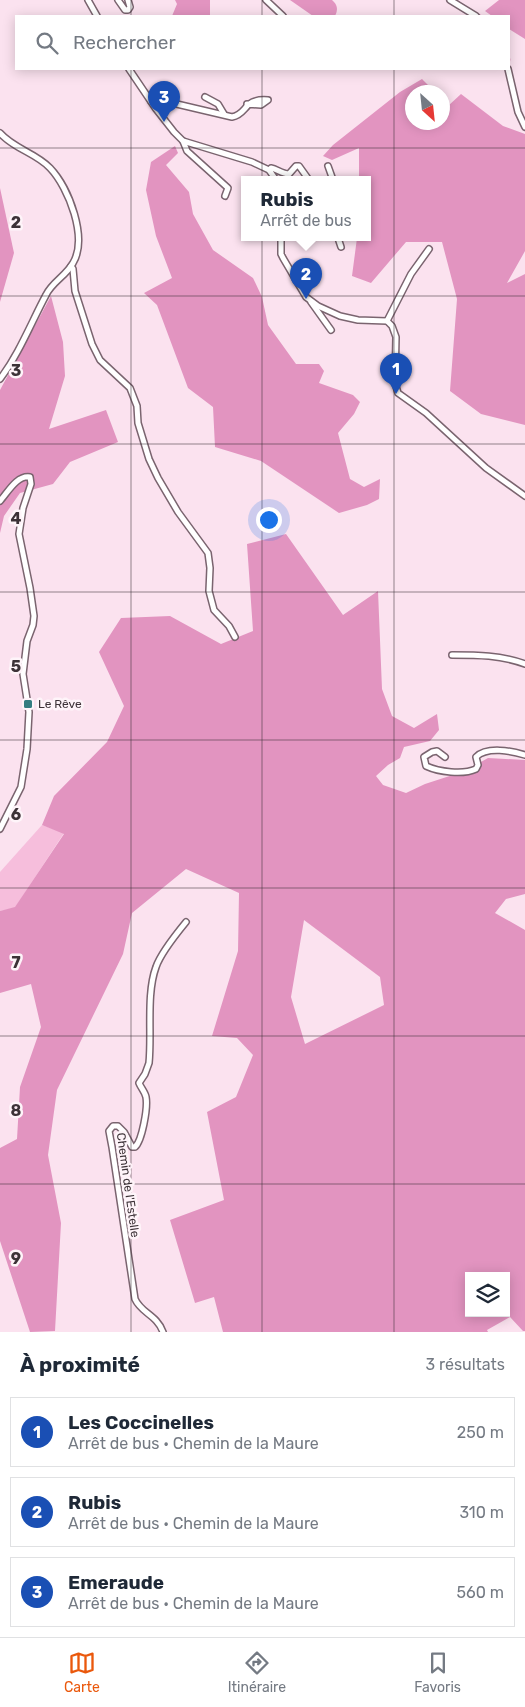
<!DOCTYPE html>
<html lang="fr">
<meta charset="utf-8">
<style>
:root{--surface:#fff;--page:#f2f2f3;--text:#1f2937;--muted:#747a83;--line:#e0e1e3;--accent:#ea580c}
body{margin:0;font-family:Rubik,sans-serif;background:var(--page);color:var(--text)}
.controls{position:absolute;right:15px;bottom:15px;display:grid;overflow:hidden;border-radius:0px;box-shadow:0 2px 12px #0003}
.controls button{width:45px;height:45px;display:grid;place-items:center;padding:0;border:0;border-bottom:1px solid var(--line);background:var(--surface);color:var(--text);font:25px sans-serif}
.compass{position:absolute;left:405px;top:85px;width:45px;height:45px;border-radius:50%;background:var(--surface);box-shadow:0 2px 12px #0003;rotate:153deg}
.you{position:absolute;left:268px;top:519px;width:18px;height:18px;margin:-12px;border:4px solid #fff;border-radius:50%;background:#1a73e8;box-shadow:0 0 0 8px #1a73e833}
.badge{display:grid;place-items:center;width:32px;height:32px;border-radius:50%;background:var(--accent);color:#fff;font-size:16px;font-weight:700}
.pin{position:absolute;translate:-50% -41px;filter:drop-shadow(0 1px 2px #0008)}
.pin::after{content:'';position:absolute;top:26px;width:18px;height:15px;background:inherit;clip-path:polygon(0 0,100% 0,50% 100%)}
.popup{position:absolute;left:241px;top:176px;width:130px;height:65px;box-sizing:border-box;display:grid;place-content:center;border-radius:0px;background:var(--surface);filter:drop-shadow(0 1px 4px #0005);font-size:16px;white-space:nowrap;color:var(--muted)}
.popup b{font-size:19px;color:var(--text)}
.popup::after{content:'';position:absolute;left:50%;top:100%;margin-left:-10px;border:10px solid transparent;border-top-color:var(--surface)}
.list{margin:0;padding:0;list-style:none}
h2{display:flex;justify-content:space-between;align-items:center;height:65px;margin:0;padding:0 20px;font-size:21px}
h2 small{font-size:16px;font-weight:400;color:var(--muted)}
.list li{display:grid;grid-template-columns:32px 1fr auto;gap:15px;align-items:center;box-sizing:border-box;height:70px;margin:0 10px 10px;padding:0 10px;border:1px solid var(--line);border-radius:0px}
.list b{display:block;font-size:19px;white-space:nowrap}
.list p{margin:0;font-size:16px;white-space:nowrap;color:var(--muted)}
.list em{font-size:16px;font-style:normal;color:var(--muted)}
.icon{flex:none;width:28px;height:28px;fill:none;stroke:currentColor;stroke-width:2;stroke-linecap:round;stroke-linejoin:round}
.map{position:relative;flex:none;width:525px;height:1332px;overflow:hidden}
.search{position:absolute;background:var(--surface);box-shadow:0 2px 12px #0003;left:15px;right:15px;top:15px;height:55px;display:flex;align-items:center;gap:12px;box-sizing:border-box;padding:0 18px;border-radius:0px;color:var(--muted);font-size:19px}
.sheet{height:305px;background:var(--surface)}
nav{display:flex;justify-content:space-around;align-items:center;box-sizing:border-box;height:70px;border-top:1px solid var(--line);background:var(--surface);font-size:14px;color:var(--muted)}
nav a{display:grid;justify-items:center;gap:2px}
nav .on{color:var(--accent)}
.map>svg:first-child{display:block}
.green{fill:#f6bedc}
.forest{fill:#e294c0;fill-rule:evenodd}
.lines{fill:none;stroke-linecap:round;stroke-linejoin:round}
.stream{stroke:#e295c0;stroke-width:1}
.minor-casing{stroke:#7a646f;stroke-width:8}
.minor{stroke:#fff;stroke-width:5}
.grid{fill:none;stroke:#3c3237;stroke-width:1;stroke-opacity:0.55}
.poi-dot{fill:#347d81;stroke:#fef4f9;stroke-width:2}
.labels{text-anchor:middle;stroke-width:5;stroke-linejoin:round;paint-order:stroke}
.poi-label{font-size:12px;fill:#3c3237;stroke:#fef4f9;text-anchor:start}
.street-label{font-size:12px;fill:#3c3237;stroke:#fef4f9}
.grid-label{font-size:16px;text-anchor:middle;font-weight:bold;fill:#3c3237;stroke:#fef4f9;stroke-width:5;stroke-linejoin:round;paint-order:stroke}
</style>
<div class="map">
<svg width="525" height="1332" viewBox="0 0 525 1332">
<rect width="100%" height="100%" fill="#fbe2ef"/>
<polygon class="green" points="42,825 64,833 15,908 0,911 0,872"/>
<g class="forest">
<polygon points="175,0 210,0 210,16 172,16 177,4"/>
<path d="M290,0H332C338,5 338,10 335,16H313Z"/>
<polygon points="499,0 525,0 525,39 509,29 509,16 492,16 485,11"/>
<polygon points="422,79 435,92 412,92 412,122 442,122 443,100 448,106 461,94 503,126 525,134 525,251 507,283 525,274 525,425 481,414 450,391 457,299 442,242 406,242 371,283 352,276 357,238 367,238 367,180 359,180 359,148 332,160 323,156 333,145 400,92"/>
<polygon points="175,146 178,153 166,165 189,192 193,214 213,250 253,278 262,297 268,325 296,364 319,364 324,371 319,383 353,395 360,402 354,414 338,433 350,479 364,487 380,479 379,499 367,505 339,513 261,461 215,447 213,407 188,388 157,305 144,293 172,278 156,236 146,190 151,162"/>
<polygon points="0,188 14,253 0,302"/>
<polygon points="51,296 63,342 65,376 49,429 106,410 118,442 70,462 53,484 20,493 4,516 0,533 0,390"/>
<path d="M286,534L343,615L378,591L382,689L392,716L414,728L437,714L439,730L430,741L404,747L400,758L388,765L376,776L383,785L406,793L425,784L465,771L488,758L525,760V894L506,899L495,913L525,930V1331H523L510,1317L487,1330L488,1332H223L214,1297L195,1303L170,1220L224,1200L207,1112L236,1097L253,1055L237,1038L212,1036L238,951L239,893L186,869L132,913L123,954L57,1090L48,1155L61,1223L55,1331L30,1332L0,1241V1148L17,1139L20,1087L41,1027L31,984L0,993V911L15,907L64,834L42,825L54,796L107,742L124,706L99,652L121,618L170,616L221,644L253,631L247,544ZM304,920L380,977L384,1005L305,1044L291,997ZM469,1276H506V1313H469Z"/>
</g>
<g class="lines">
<g class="stream">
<polyline points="457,0 462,4"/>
<polyline points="470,9 482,16"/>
<polyline points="509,55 510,60"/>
<polyline points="523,116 525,119"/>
</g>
<defs>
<g id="minor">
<polyline points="88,0 97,16"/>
<polyline points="118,0 125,10 128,10 130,7 128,0"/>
<polyline points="266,0 283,16"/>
<polyline points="450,0 476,16"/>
<polyline points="129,69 156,109 174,132 183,141 252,162 269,170 276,180"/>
<polyline points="508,69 518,112 525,127"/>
<polyline points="205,97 218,104 224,114"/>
<path d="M151,101H164L232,117C248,114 243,98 268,100L261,105L247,104"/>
<path d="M0,133C14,149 36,153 50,168C69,188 88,238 73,263C66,276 52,282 46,295C31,323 19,354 0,379"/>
<polyline points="183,141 187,151 228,188 225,196"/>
<polyline points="328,166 333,180"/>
<path d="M269,170L271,168C277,169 282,174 289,174L296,166H299L309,180"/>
<polyline points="281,238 281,254 283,258 306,297 318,306 340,316 358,320 387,321 392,326 396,337 395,383 398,393 426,413 486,468 525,496"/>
<polyline points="338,238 341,247"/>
<polyline points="71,266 73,269 75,291 92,344 100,360 130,388 137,406 138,423 149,459 158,478 178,512 208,553 210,568 209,591 214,610 229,626 235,637"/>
<polyline points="311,302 331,330"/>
<polyline points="387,321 411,274 429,249"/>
<path d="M0,501C8,492 17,475 30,477L31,484L23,508L19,534L30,588L34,616L33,625L27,641L23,674L29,712L27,749L21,787L0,829"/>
<path d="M452,655C477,655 501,655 525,664"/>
<path d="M445,757L437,751L432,752L424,757L426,766C439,772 463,775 476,769L478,765L476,757C487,746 512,751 525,755"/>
<path d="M163,1332C157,1315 141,1313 135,1299L112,1147L109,1131L113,1126H118L124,1132L132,1147H135C142,1141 148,1108 146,1097C145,1092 141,1088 139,1083L145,1074L149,1063C152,1034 146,994 156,967C160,955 177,933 186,922"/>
</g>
</defs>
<use href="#minor" class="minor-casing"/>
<use href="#minor" class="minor"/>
</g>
<path class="grid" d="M131,0V16M262,0V16M394,0V16M131,69V1332M262,69V1332M394,69V1332M0,148H525M0,296H525M0,444H525M0,592H525M0,740H525M0,888H525M0,1036H525M0,1184H525"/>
<rect class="poi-dot" x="23" y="699" width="10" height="10" rx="2.5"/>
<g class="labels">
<g class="poi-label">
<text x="38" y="708">Le Rêve</text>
</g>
<g class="street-label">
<text transform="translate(128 1185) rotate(82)" y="4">Chemin de l'Estelle</text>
</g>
</g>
<g class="grid-label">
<text x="16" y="228">2</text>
<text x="16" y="376">3</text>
<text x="16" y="524">4</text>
<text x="16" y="672">5</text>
<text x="16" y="820">6</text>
<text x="16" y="968">7</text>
<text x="16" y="1116">8</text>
<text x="16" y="1264">9</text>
</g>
</svg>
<div class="controls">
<button><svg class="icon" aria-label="layers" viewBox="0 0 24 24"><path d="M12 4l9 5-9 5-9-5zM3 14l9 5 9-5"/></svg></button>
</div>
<svg class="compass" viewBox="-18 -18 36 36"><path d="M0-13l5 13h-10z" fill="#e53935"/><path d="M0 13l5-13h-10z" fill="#747a83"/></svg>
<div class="you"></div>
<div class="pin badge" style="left:396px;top:394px;background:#1a4fb4">1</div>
<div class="pin badge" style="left:306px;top:299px;background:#1a4fb4">2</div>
<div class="popup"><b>Rubis</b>Arrêt de bus</div>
<div class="pin badge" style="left:164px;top:122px;background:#1a4fb4">3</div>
<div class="search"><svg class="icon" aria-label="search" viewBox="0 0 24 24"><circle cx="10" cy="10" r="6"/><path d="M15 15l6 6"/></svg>Rechercher</div>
</div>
<section class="sheet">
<h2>À proximité<small>3 résultats</small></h2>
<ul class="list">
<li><span class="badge" style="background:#1a4fb4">1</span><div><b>Les Coccinelles</b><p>Arrêt de bus · Chemin de la Maure</p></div><em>250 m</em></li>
<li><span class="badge" style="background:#1a4fb4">2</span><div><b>Rubis</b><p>Arrêt de bus · Chemin de la Maure</p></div><em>310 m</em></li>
<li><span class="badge" style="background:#1a4fb4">3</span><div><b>Emeraude</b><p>Arrêt de bus · Chemin de la Maure</p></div><em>560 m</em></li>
</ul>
</section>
<nav>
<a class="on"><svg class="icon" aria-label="map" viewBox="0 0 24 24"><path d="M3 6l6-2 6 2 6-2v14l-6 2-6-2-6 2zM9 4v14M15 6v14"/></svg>Carte</a>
<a><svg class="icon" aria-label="directions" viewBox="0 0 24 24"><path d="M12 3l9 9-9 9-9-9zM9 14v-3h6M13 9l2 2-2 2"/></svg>Itinéraire</a>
<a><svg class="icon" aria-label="saved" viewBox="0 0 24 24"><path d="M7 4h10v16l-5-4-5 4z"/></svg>Favoris</a>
</nav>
